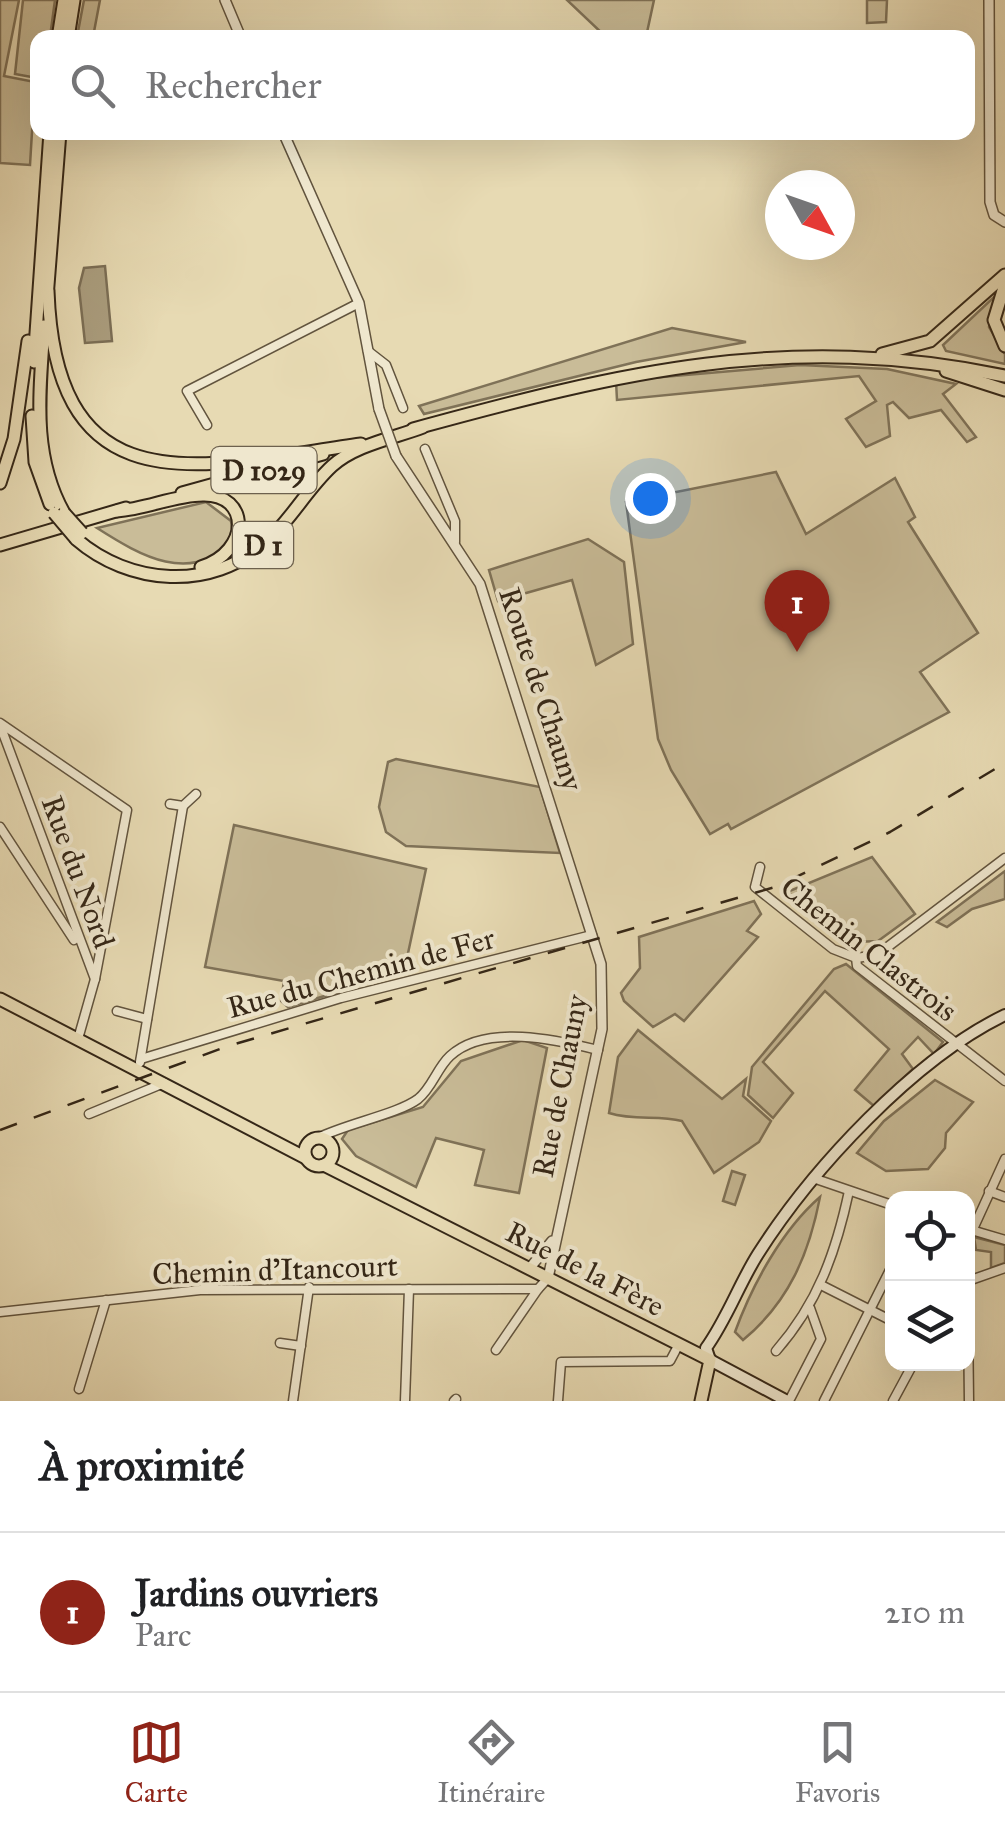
<!DOCTYPE html>
<html lang="fr">
<meta charset="utf-8">
<style>
:root{--surface:#fff;--page:#f6f6f6;--text:#202124;--muted:#757577;--line:#e0e0e0;--accent:#8f2418}
body{margin:0;font-family:"IM FELL Great Primer",serif;background:var(--page);color:var(--text)}
.controls{position:absolute;right:30px;bottom:30px;display:grid;overflow:hidden;border-radius:20px;box-shadow:0 10px 40px #0002}
.controls button{width:90px;height:90px;display:grid;place-items:center;padding:0;border:0;border-bottom:2px solid var(--line);background:var(--surface);color:var(--text);font:50px sans-serif}
.compass{position:absolute;left:765px;top:170px;width:90px;height:90px;border-radius:50%;background:var(--surface);box-shadow:0 10px 40px #0002;rotate:130deg}
.you{position:absolute;left:650px;top:498px;width:35px;height:35px;margin:-25px;border:8px solid #fff;border-radius:50%;background:#1a73e8;box-shadow:0 0 0 15px #1a73e833}
.badge{display:grid;place-items:center;width:65px;height:65px;border-radius:50%;background:var(--accent);color:#fff;font-size:32px;font-weight:700}
.pin{position:absolute;translate:-50% -82px;filter:drop-shadow(0 2px 5px #0008)}
.pin::after{content:'';position:absolute;top:52px;width:35px;height:30px;background:inherit;clip-path:polygon(0 0,100% 0,50% 100%)}
.list{margin:0;padding:0;list-style:none}
h2{display:flex;justify-content:space-between;align-items:center;height:130px;margin:0;padding:0 40px;font-size:42px}
h2 small{font-size:32px;font-weight:400;color:var(--muted)}
.list li{display:grid;grid-template-columns:65px 1fr auto;gap:30px;align-items:center;box-sizing:border-box;height:160px;padding:0 40px;border-top:2px solid var(--line)}
.list b{display:block;font-size:38px;white-space:nowrap}
.list p{margin:0;font-size:32px;white-space:nowrap;color:var(--muted)}
.list em{font-size:32px;font-style:normal;color:var(--muted)}
.icon{flex:none;width:55px;height:55px;fill:none;stroke:currentColor;stroke-width:2;stroke-linecap:round;stroke-linejoin:round}
.map{position:relative;flex:none;width:1005px;height:1401px;overflow:hidden}
.search{position:absolute;background:var(--surface);box-shadow:0 10px 40px #0002;left:30px;right:30px;top:30px;height:110px;display:flex;align-items:center;gap:25px;box-sizing:border-box;padding:0 35px;border-radius:20px;color:var(--muted);font-size:38px}
.sheet{height:290px;background:var(--surface)}
nav{display:flex;justify-content:space-around;align-items:center;box-sizing:border-box;height:140px;border-top:2px solid var(--line);background:var(--surface);font-size:28px;color:var(--muted)}
nav a{display:grid;justify-items:center;gap:5px}
nav .on{color:var(--accent)}
.map>svg:first-child{display:block}
.green{fill:#c9bc98;stroke:#7f7258;stroke-width:2.5}
.water{fill:#aa9d7e;stroke:#7b6e55;stroke-width:2.5}
.lines{fill:none;stroke-linecap:round;stroke-linejoin:round}
.minor-casing{stroke:#62543e;stroke-width:11}
.tertiary-casing{stroke:#62543e;stroke-width:12}
.secondary-casing{stroke:#352717;stroke-width:14}
.primary-casing{stroke:#352717;stroke-width:15}
.trunk-casing{stroke:#352717;stroke-width:15}
.minor{stroke:#efe7ce;stroke-width:8}
.tertiary{stroke:#efe7ce;stroke-width:9}
.secondary{stroke:#efe7ce;stroke-width:10}
.primary{stroke:#e7dab3;stroke-width:11}
.trunk{stroke:#e7dab3;stroke-width:11}
.rail{stroke:#352717;stroke-width:2.5;stroke-dasharray:18 18;stroke-linecap:butt}
.tertiary-bridge-casing{stroke:#62543e;stroke-width:12;stroke-linecap:butt}
.trunk-bridge-casing{stroke:#352717;stroke-width:15;stroke-linecap:butt}
.tertiary-bridge{stroke:#efe7ce;stroke-width:9}
.trunk-bridge{stroke:#e7dab3;stroke-width:11}
.labels{text-anchor:middle;stroke-width:8;stroke-linejoin:round;paint-order:stroke}
.shield{fill:#efe7ce;stroke:#6d614e;stroke-width:2.5}
.shield-label{font-size:28px;font-weight:bold;fill:#352717}
.street-label{font-size:30px;fill:#352717;stroke:#efe7ce}
</style>
<div class="map">
<svg width="1005" height="1401" viewBox="0 0 1005 1401">
<rect width="100%" height="100%" fill="#e7dab3"/>
<filter id="stains"><feTurbulence type="fractalNoise" baseFrequency=".002" numOctaves="4"/><feColorMatrix values="0 0 0 0 .2 0 0 0 0 .09 0 0 0 0 .02 0 0 0 .5 -.17"/></filter>
<radialGradient id="worn" r=".72"><stop offset=".6" stop-color="#630" stop-opacity="0"/><stop offset="1" stop-color="#630" stop-opacity=".3"/></radialGradient>
<g class="green">
<polygon points="0,0 19,0 4,76 35,82 30,165 0,163"/>
<polygon points="23,0 55,0 50,37 38,38 37,78 15,74"/>
<polygon points="84,0 100,0 93,37 77,37"/>
<polygon points="567,0 654,0 646,37 606,37"/>
<polygon points="867,0 887,0 886,22 867,23"/>
<polygon points="994,297 989,327 1005,354 1005,364 946,351 943,345"/>
<polygon points="672,328 746,342 636,362 424,414 419,406"/>
<polygon points="800,365 887,369 956,384 943,394 976,437 967,442 941,410 909,418 893,402 887,405 890,436 866,447 846,419 876,401 859,376 617,400 616,381"/>
<polygon points="776,472 806,534 895,478 915,517 908,522 978,633 920,672 949,712 731,829 728,824 710,834 671,770 658,739 626,502"/>
<path d="M206,502L231,521L234,541C190,585 141,556 97,528Z"/>
<polygon points="588,539 624,562 633,644 596,665 572,580 498,601 489,570"/>
<polygon points="396,759 540,787 560,853 406,846 386,832 379,807 388,762"/>
<polygon points="234,825 426,869 404,972 288,1007 281,1001 284,981 205,967"/>
<polygon points="872,857 915,914 878,941 855,942 787,892"/>
<polygon points="1005,871 1005,899 972,909 947,927 937,922"/>
<polygon points="754,901 761,914 747,931 758,937 684,1021 675,1014 653,1027 624,1001 621,993 640,968 639,937"/>
<polygon points="846,964 943,1042 934,1054 918,1037 902,1054 913,1069 874,1106 855,1090 889,1049 825,991 763,1062 793,1093 773,1118 748,1095 752,1067 834,969"/>
<path d="M638,1030L722,1099L746,1079L743,1096L771,1121L759,1142L714,1173L682,1121C657,1115 635,1121 609,1113L618,1057Z"/>
<polygon points="523,1040 547,1048 519,1193 475,1185 484,1150 436,1138 416,1187 356,1156 342,1139 348,1130 423,1107 461,1061"/>
<polygon points="935,1080 973,1102 946,1133 945,1148 928,1169 886,1171 857,1153 884,1121"/>
<polygon points="732,1171 745,1175 735,1205 723,1201"/>
<path d="M820,1197C809,1254 789,1302 743,1340L735,1332C752,1285 782,1230 820,1197Z"/>
<polygon points="974,1237 1005,1245 1005,1263 991,1268 991,1252 976,1250"/>
</g>
<polygon class="water" points="105,266 112,341 85,343 79,288 84,268"/>
<g class="lines">
<defs>
<g id="minor">
<polyline points="368,351 386,365 403,408"/>
<polyline points="207,425 187,391 359,303"/>
<polyline points="425,449 455,521 455,542"/>
<polyline points="0,723 127,810 95,979 78,1039"/>
<polyline points="0,725 95,979"/>
<polyline points="170,804 183,806 196,794"/>
<polyline points="0,827 74,940"/>
<polyline points="760,867 755,887 833,949 856,958 857,966 1005,1081"/>
<polyline points="856,958 877,955 1005,858"/>
<polyline points="117,1011 147,1019"/>
<polyline points="141,1059 341,998 592,935"/>
<polyline points="140,1062 183,806"/>
<polyline points="89,1114 164,1083"/>
<path d="M318,1138C345,1124 398,1114 418,1099C432,1088 437,1068 450,1056C485,1023 558,1040 598,1050"/>
<polyline points="813,1178 892,1205"/>
<polyline points="989,1191 1005,1197"/>
<polyline points="968,1229 1005,1240"/>
<polyline points="968,1240 1005,1159"/>
<polyline points="968,1281 1005,1268"/>
<polyline points="821,1285 892,1321"/>
<polyline points="0,1312 200,1290 538,1289 548,1278"/>
<polyline points="968,1318 969,1401"/>
<polyline points="280,1343 301,1346"/>
<polyline points="496,1350 538,1289"/>
<path d="M776,1351C818,1303 836,1252 849,1191"/>
<polyline points="79,1389 106,1300"/>
<polyline points="293,1401 309,1287"/>
<polyline points="405,1401 409,1289"/>
<polyline points="454,1401 456,1399"/>
<polyline points="558,1401 561,1362 670,1361 679,1344"/>
<polyline points="789,1401 821,1339 810,1308"/>
<polyline points="824,1401 892,1266"/>
<polyline points="893,1401 913,1364"/>
</g>
<g id="tertiary">
<polyline points="225,0 241,38"/>
<polyline points="989,0 990,202 994,215 1005,222"/>
<polyline points="283,132 359,303 379,409"/>
<polyline points="396,456 480,584 601,964 602,1029 548,1278"/>
<polyline points="529,1269 552,1241"/>
</g>
<g id="secondary">
<path d="M710,1360L706,1348C727,1319 739,1284 758,1254C812,1169 914,1059 1005,1015"/>
<polyline points="710,1360 787,1401"/>
</g>
<g id="primary">
<polyline points="1005,284 994,320 1005,346"/>
<polyline points="882,354 930,341 1005,275"/>
<polyline points="946,371 1005,390"/>
<path d="M413,429C621,372 788,331 1005,376"/>
<polyline points="182,493 323,454"/>
<polyline points="0,545 126,508"/>
<polyline points="0,999 306,1158"/>
<circle cx="319" cy="1152" r="14"/>
<polyline points="324,1165 710,1360 701,1401"/>
</g>
<g id="trunk">
<polyline points="58,38 64,0"/>
<polyline points="68,38 74,0"/>
<path d="M48,291C56,513 203,466 361,444"/>
<polyline points="47,298 60,132"/>
<path d="M44,326C40,391 31,454 64,513"/>
<polyline points="34,362 50,132"/>
<polyline points="32,416 35,462 50,504"/>
<polyline points="0,483 14,439 28,341"/>
<path d="M117,511C146,509 175,495 203,495C250,494 251,551 201,567"/>
<path d="M76,539C129,585 211,592 266,542C291,520 307,489 332,466C355,445 394,438 423,427"/>
</g>
</defs>
<use href="#minor" class="minor-casing"/>
<use href="#tertiary" class="tertiary-casing"/>
<use href="#secondary" class="secondary-casing"/>
<use href="#primary" class="primary-casing"/>
<use href="#trunk" class="trunk-casing"/>
<use href="#minor" class="minor"/>
<use href="#tertiary" class="tertiary"/>
<use href="#secondary" class="secondary"/>
<use href="#primary" class="primary"/>
<use href="#trunk" class="trunk"/>
<polyline class="rail" points="0,1130 228,1046 775,887 890,832 1005,763"/>
<defs>
<polyline id="tertiary-bridge" points="379,409 396,456"/>
<g id="trunk-bridge">
<polyline points="54,513 76,539"/>
<polyline points="64,513 82,533"/>
</g>
</defs>
<use href="#tertiary-bridge" class="tertiary-bridge-casing"/>
<use href="#trunk-bridge" class="trunk-bridge-casing"/>
<use href="#tertiary-bridge" class="tertiary-bridge"/>
<use href="#trunk-bridge" class="trunk-bridge"/>
</g>
<g class="labels">
<g class="shield">
<rect x="211.5" y="447" width="105" height="46" rx="8"/>
<rect x="233" y="522" width="60" height="46" rx="8"/>
</g>
<g class="shield-label">
<text x="264" y="480">D 1029</text>
<text x="263" y="555">D 1</text>
</g>
<g class="street-label">
<text transform="translate(541 689) rotate(72)" y="10">Route de Chauny</text>
<text transform="translate(78 872) rotate(70)" y="10">Rue du Nord</text>
<text transform="translate(869 949) rotate(38)" y="10">Chemin Clastrois</text>
<text transform="translate(361 973) rotate(-15)" y="10">Rue du Chemin de Fer</text>
<text transform="translate(560 1086) rotate(-79)" y="10">Rue de Chauny</text>
<text transform="translate(585 1269) rotate(27)" y="10">Rue de la Fère</text>
<text transform="translate(275 1270) rotate(-2)" y="10">Chemin d'Itancourt</text>
</g>
</g>
<rect width="100%" height="100%" filter="url(#stains)"/>
<rect width="100%" height="100%" fill="url(#worn)"/>
</svg>
<div class="controls">
<button><svg class="icon" aria-label="locate" viewBox="0 0 24 24"><circle cx="12" cy="12" r="6"/><path d="M12 2v4M12 18v4M2 12h4M18 12h4"/></svg></button>
<button><svg class="icon" aria-label="layers" viewBox="0 0 24 24"><path d="M12 4l9 5-9 5-9-5zM3 14l9 5 9-5"/></svg></button>
</div>
<svg class="compass" viewBox="-18 -18 36 36"><path d="M0-13l5 13h-10z" fill="#e53935"/><path d="M0 13l5-13h-10z" fill="#757577"/></svg>
<div class="you"></div>
<div class="pin badge" style="left:797px;top:652px">1</div>
<div class="search"><svg class="icon" aria-label="search" viewBox="0 0 24 24"><circle cx="10" cy="10" r="6"/><path d="M15 15l6 6"/></svg>Rechercher</div>
</div>
<section class="sheet">
<h2>À proximité<small></small></h2>
<ul class="list">
<li><span class="badge">1</span><div><b>Jardins ouvriers</b><p>Parc</p></div><em>210 m</em></li>
</ul>
</section>
<nav>
<a class="on"><svg class="icon" aria-label="map" viewBox="0 0 24 24"><path d="M3 6l6-2 6 2 6-2v14l-6 2-6-2-6 2zM9 4v14M15 6v14"/></svg>Carte</a>
<a><svg class="icon" aria-label="directions" viewBox="0 0 24 24"><path d="M12 3l9 9-9 9-9-9zM9 14v-3h6M13 9l2 2-2 2"/></svg>Itinéraire</a>
<a><svg class="icon" aria-label="saved" viewBox="0 0 24 24"><path d="M7 4h10v16l-5-4-5 4z"/></svg>Favoris</a>
</nav>
